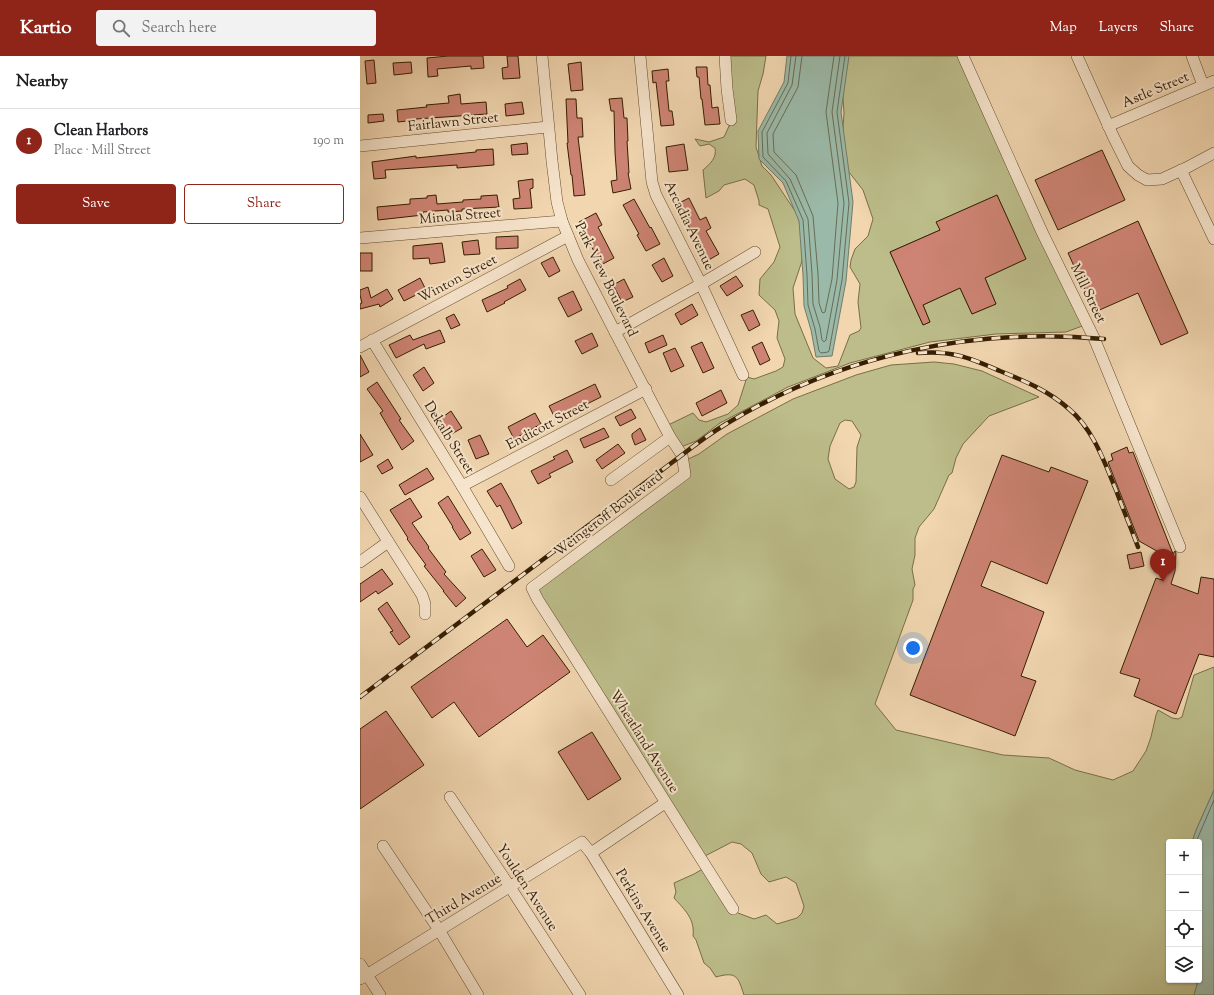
<!DOCTYPE html>
<meta charset="utf-8">
<style>
:root{--surface:#fff;--page:#f2f2f2;--text:#202124;--muted:#757577;--line:#e0e0e0;--accent:#8f2418}
body{margin:0;font-family:"Sorts Mill Goudy",serif;background:var(--page);color:var(--text)}
.controls{position:absolute;right:12px;bottom:12px;display:grid;overflow:hidden;border-radius:4px;box-shadow:0 1px 3px #0004}
.controls button{width:36px;height:36px;display:grid;place-items:center;padding:0;border:0;border-bottom:1px solid var(--line);background:var(--surface);color:var(--text);font:20px sans-serif}
.you{position:absolute;left:553px;top:592px;width:14px;height:14px;margin:-10px;border:3px solid #fff;border-radius:50%;background:#1a73e8;box-shadow:0 0 0 6px #1a73e833}
.badge{display:grid;place-items:center;width:26px;height:26px;border-radius:50%;background:var(--accent);color:#fff;font-size:13px;font-weight:700}
.pin{position:absolute;translate:-50% -33px;filter:drop-shadow(0 1px 2px #0008)}
.pin::after{content:'';position:absolute;top:21px;width:14px;height:12px;background:inherit;clip-path:polygon(0 0,100% 0,50% 100%)}
.list{margin:0;padding:0;list-style:none}
h2{display:flex;justify-content:space-between;align-items:center;height:52px;margin:0;padding:0 16px;font-size:17px}
h2 small{font-size:13px;font-weight:400;color:var(--muted)}
.list li{display:grid;grid-template-columns:26px 1fr auto;gap:12px;align-items:center;box-sizing:border-box;height:64px;padding:0 16px;border-top:1px solid var(--line)}
.list b{display:block;font-size:15px;white-space:nowrap}
.list p{margin:0;font-size:13px;white-space:nowrap;color:var(--muted)}
.list em{font-size:13px;font-style:normal;color:var(--muted)}
.actions{display:flex;gap:8px;padding:12px 16px}
.actions a{flex:1;padding:9px 0;border:1px solid var(--accent);border-radius:4px;text-align:center;font-size:14px;color:var(--accent)}
.actions .main{background:var(--accent);color:#fff}
.icon{flex:none;width:22px;height:22px;fill:none;stroke:currentColor;stroke-width:2;stroke-linecap:round;stroke-linejoin:round}
.map{position:relative;flex:none;width:854px;height:939px;overflow:hidden}
header{display:flex;align-items:center;gap:24px;box-sizing:border-box;height:56px;padding:0 20px;background:var(--accent);color:#fff}
header strong{font-size:19px}
nav{display:flex;gap:22px;margin-inline-start:auto;font-size:14px}
.search{width:280px;height:36px;background:var(--page);display:flex;align-items:center;gap:10px;box-sizing:border-box;padding:0 14px;border-radius:4px;color:var(--muted);font-size:15px}
main{display:flex}
aside{flex:1;background:var(--surface)}
.map>svg:first-child{display:block}
.green{fill:#bcbd8a;stroke:#796e45;fill-rule:evenodd}
.water{fill:#9bb9a8;stroke:#737b65}
.lines{fill:none;stroke-linecap:round;stroke-linejoin:round}
.shore{stroke:#686c54;stroke-width:1}
.building{fill:#ce8474;stroke:#361e00}
.minor-casing{stroke:#654c2c;stroke-width:12}
.minor{stroke:#f6e4cc;stroke-width:11}
.rail-casing{stroke:#361e00;stroke-width:4.5}
.rail{stroke:#f6e4cc;stroke-width:3;stroke-dasharray:9;stroke-linecap:butt}
.labels{text-anchor:middle;stroke-width:4;stroke-linejoin:round;paint-order:stroke}
.street-label{font-size:14px;fill:#361e00;stroke:#f6e4cc}
</style>
<header>
<strong>Kartio</strong>
<div class="search"><svg class="icon" aria-label="search" viewBox="0 0 24 24"><circle cx="10" cy="10" r="6"/><path d="M15 15l6 6"/></svg>Search here</div>
<nav><a>Map</a><a>Layers</a><a>Share</a></nav>
</header>
<main>
<aside>
<h2>Nearby<small></small></h2>
<ul class="list">
<li><span class="badge">1</span><div><b>Clean Harbors</b><p>Place · Mill Street</p></div><em>190 m</em></li>
</ul>
<div class="actions"><a class="main">Save</a><a>Share</a></div>
</aside>
<div class="map">
<svg width="854" height="939" viewBox="0 0 854 939">
<rect width="100%" height="100%" fill="#f1d6b0"/>
<filter id="stains"><feTurbulence type="fractalNoise" baseFrequency=".005" numOctaves="4"/><feColorMatrix values="0 0 0 0 .2 0 0 0 0 .09 0 0 0 0 .02 0 0 0 .5 -.17"/></filter>
<radialGradient id="worn" r=".72"><stop offset=".6" stop-color="#630" stop-opacity="0"/><stop offset="1" stop-color="#630" stop-opacity=".3"/></radialGradient>
<g class="green">
<path d="M368,0H406L403,18L398,35L396,91L402,110L411,119L437,158L443,177L442,205L433,232L435,258L453,302L466,312L478,310L490,279L499,275L501,272L498,246L500,228L490,211L491,204L495,193L508,180L513,163L503,134L485,111L481,100L484,57L480,0H604L725,269L706,276L636,278L570,286L490,307L428,331L360,367L336,385L316,393L306,370L333,357L339,364L346,366L368,358L378,349L387,321L394,323L416,315L423,311L425,303L417,282L419,265L415,254L399,239L400,223L414,206L420,191L408,153L399,149V145L394,129L385,123L364,129L359,135L346,142L343,114C350,108 357,102 355,92L349,88L340,90L335,83L349,86L364,81L370,68ZM637,139L666,203L625,222L636,248L612,258L600,232L563,249L570,266L563,269L530,196L580,174L577,166Z"/>
<path d="M574,306L594,308L622,315L679,341L629,360L603,388L596,402L592,417L589,419L574,453L559,471L555,482V499L552,513L555,529L553,533V544L515,648L536,674L643,699L689,702L715,714L753,724L773,715L786,695L791,681L796,659L798,654L812,662L818,663L822,661L834,619L854,611V734L837,772L832,786H809V924H836L837,929L834,939H384C378,921 377,915 356,921L350,912L344,907L336,884L333,880C335,863 325,854 314,842L316,836L314,827L334,818L346,811L373,853L378,857L394,863L406,859L417,868L437,862L442,857L444,850L436,827L426,821L409,826L401,818L392,797L381,788L372,786L343,801L181,547L178,533L323,424L322,406L339,398L367,378L433,343L496,319L531,309ZM485,364L492,365L501,379L497,391L496,426L494,431L489,433L475,423L468,403L470,390L480,367Z"/>
</g>
<g class="water">
<polygon points="427,0 489,0 481,56 493,146 486,225 472,300 456,301 451,274 444,250 443,219 439,165 423,127 399,103 398,75 424,26"/>
<polygon points="854,734 854,939 834,939 837,929 836,924 839,924 839,786 832,786 837,772"/>
</g>
<g class="lines">
<g class="shore">
<polyline points="431,0 428,27 402,76 403,101 426,125 443,164 447,219 448,249 455,273 459,295 461,297 468,296 469,295 482,224 489,147 477,56 485,0"/>
<polyline points="436,0 432,29 407,77 408,98 430,123 448,163 452,218 453,248 460,271 462,284 464,286 466,284 477,224 484,147 472,56 480,0"/>
<polyline points="442,0 438,31 413,78 414,96 436,119 453,160 458,218 459,247 462,256 463,257 465,256 472,223 478,147 466,56 474,0"/>
<polyline points="836,786 854,744"/>
</g>
</g>
<g class="building">
<polygon points="88,0 123,0 124,12 111,13 111,10 77,13 78,20 68,21 67,2"/>
<polygon points="147,0 158,0 160,22 143,23 142,12 148,11"/>
<polygon points="14,4 16,27 7,28 5,5"/>
<polygon points="51,6 52,17 34,19 33,7"/>
<polygon points="221,6 223,34 211,35 208,8"/>
<polygon points="336,11 347,11 348,29 350,29 352,52 358,51 360,68 345,69 342,43 341,43 339,21 337,21"/>
<polygon points="308,13 309,25 306,25 309,55 312,55 314,69 301,70 296,26 293,27 292,15"/>
<polygon points="100,38 101,48 126,46 127,58 56,63 56,64 38,66 37,54 67,51 66,49 89,47 88,40"/>
<polygon points="262,42 264,62 267,62 268,85 267,85 269,117 268,117 271,133 253,137 251,125 257,124 255,96 254,55 251,55 249,43"/>
<polygon points="206,43 216,43 217,62 222,62 223,81 218,81 225,139 214,140 212,119 211,119 207,87 208,87"/>
<polygon points="162,46 164,58 146,60 145,48"/>
<polygon points="23,58 24,65 8,67 8,59"/>
<polygon points="167,87 168,98 152,99 151,89"/>
<polygon points="324,88 328,114 309,116 306,91"/>
<polygon points="133,93 134,109 97,112 97,109 25,114 26,122 14,123 12,106 56,100 56,102 116,96 116,94"/>
<polygon points="742,94 765,144 698,174 675,124"/>
<polygon points="173,123 173,132 170,133 172,152 154,153 153,143 160,142 158,125"/>
<polygon points="76,139 77,148 103,146 103,144 121,143 121,140 137,139 139,151 102,153 102,155 88,156 88,154 63,156 63,159 18,164 17,151 50,148 50,143 67,142 67,140"/>
<polygon points="637,139 666,203 625,222 636,248 612,258 600,232 563,249 570,266 563,269 530,196 580,174 576,166"/>
<polygon points="329,142 340,164 346,161 351,172 346,175 359,198 347,205 317,148"/>
<polygon points="274,143 290,172 291,171 300,188 286,195 277,179 279,178 263,149"/>
<polygon points="236,157 242,169 238,171 254,202 241,209 219,166"/>
<polygon points="778,165 828,277 801,289 778,237 735,256 708,197"/>
<polygon points="158,180 158,192 136,193 136,181"/>
<polygon points="118,184 120,198 104,199 102,186"/>
<polygon points="82,187 85,206 70,208 69,202 53,203 53,190"/>
<rect x="0" y="197" width="12" height="18"/>
<polygon points="193,201 200,215 189,221 181,207"/>
<polygon points="304,202 313,220 302,226 292,209"/>
<polygon points="376,220 383,230 367,240 360,230"/>
<polygon points="60,222 66,234 44,245 38,234"/>
<polygon points="160,223 166,234 144,246 145,247 127,256 122,244 148,232 147,230"/>
<polygon points="264,223 273,241 262,246 253,229"/>
<polygon points="8,231 11,242 27,233 33,243 20,251 19,248 0,253 0,248 2,247 0,239 0,234"/>
<polygon points="213,235 222,254 208,261 198,242"/>
<polygon points="332,248 338,259 321,269 315,258"/>
<polygon points="393,254 400,269 389,275 381,259"/>
<polygon points="94,258 100,269 91,273 86,262"/>
<polygon points="80,274 85,286 66,293 64,288 36,302 29,289 50,279 53,284"/>
<polygon points="232,277 238,290 222,298 215,285"/>
<polygon points="303,279 307,289 289,297 285,287"/>
<polygon points="342,286 354,312 343,317 331,291"/>
<polygon points="402,286 410,304 400,309 392,291"/>
<polygon points="315,292 324,310 311,316 303,297"/>
<polygon points="0,299 9,316 0,321"/>
<polygon points="64,311 74,327 63,335 53,319"/>
<polygon points="17,326 41,363 39,364 54,385 42,394 20,357 23,355 7,333"/>
<polygon points="235,328 241,341 223,350 223,348 195,362 189,350"/>
<polygon points="361,334 367,347 342,360 336,347"/>
<polygon points="271,353 276,362 260,370 255,361"/>
<polygon points="91,355 102,372 90,379 80,363"/>
<polygon points="175,357 181,368 154,383 148,371"/>
<polygon points="244,372 249,381 224,392 220,383"/>
<polygon points="280,372 286,384 275,389 272,381 272,378"/>
<polygon points="0,378 13,399 0,406"/>
<polygon points="120,379 129,398 116,403 108,384"/>
<polygon points="258,388 265,397 242,413 236,404"/>
<polygon points="767,391 769,397 773,396 813,498 815,495 816,497 815,515 811,528 838,538 841,521 854,523 854,601 839,598 816,658 774,640 780,623 760,617 796,522 802,524 811,503 779,485 748,406 753,404 751,398"/>
<polygon points="207,394 213,406 189,418 191,421 178,428 171,415 195,403 193,401"/>
<polygon points="642,399 689,416 691,411 728,425 687,528 631,505 621,530 684,556 661,620 676,625 655,680 550,639"/>
<polygon points="28,403 33,412 22,418 17,410"/>
<polygon points="67,412 74,423 45,439 39,429"/>
<polygon points="141,427 150,443 162,467 152,473 140,449 137,451 127,435"/>
<polygon points="88,440 111,477 100,484 92,471 93,471 78,447"/>
<polygon points="50,442 62,461 52,467 69,491 68,492 86,516 84,518 106,542 96,551 83,535 84,535 64,510 66,509 47,483 48,482 30,454"/>
<polygon points="122,493 136,514 124,521 111,500"/>
<polygon points="781,496 784,510 770,513 767,499"/>
<polygon points="22,513 33,528 18,538 16,535 0,546 0,528"/>
<polygon points="27,546 50,581 39,589 30,576 33,575 18,553"/>
<polygon points="147,563 167,591 183,579 210,616 119,681 94,646 72,662 51,631"/>
<polygon points="26,655 64,709 0,753 0,673"/>
<polygon points="232,676 261,723 228,744 198,696"/>
</g>
<g class="lines">
<defs>
<g id="minor">
<path d="M182,0L192,105L197,146L202,165L218,204L255,276L310,381L322,399L325,418L172,532L178,544C244,646 307,750 373,853"/>
<polyline points="280,0 292,126 296,139 341,228 383,319"/>
<polyline points="365,0 367,33 371,64"/>
<polyline points="603,0 682,176 734,282 820,491"/>
<polyline points="717,0 753,80 768,110 778,119 787,124 802,123 826,112 854,97"/>
<polyline points="832,0 843,29"/>
<polyline points="748,70 854,25"/>
<polyline points="0,90 188,71"/>
<polyline points="821,114 854,183"/>
<polyline points="0,182 202,165"/>
<polyline points="255,276 341,228 395,196"/>
<polyline points="12,284 102,430 149,510"/>
<polyline points="0,291 208,180"/>
<polyline points="251,424 310,381"/>
<polyline points="102,430 286,333"/>
<polyline points="0,441 62,539 65,548 65,558"/>
<polyline points="0,506 28,486"/>
<polyline points="90,741 150,831 220,939"/>
<polyline points="23,790 79,874 118,939"/>
<polyline points="231,797 305,747"/>
<polyline points="0,908 20,939"/>
<polyline points="0,923 222,786 231,797 318,939"/>
</g>
</defs>
<use href="#minor" class="minor-casing"/>
<use href="#minor" class="minor"/>
<defs>
<g id="rail">
<path d="M558,297C592,294 610,302 640,315C665,325 689,335 709,353C733,373 744,405 756,434C763,453 771,472 778,491"/>
<path d="M0,641L322,399C336,388 351,377 366,368C480,299 612,271 744,283"/>
</g>
</defs>
<use href="#rail" class="rail-casing"/>
<use href="#rail" class="rail"/>
</g>
<g class="labels">
<g class="street-label">
<text transform="translate(795 33) rotate(-23)" y="5">Astle Street</text>
<text transform="translate(93 65) rotate(-6)" y="5">Fairlawn Street</text>
<text transform="translate(100 159) rotate(-5)" y="5">Minola Street</text>
<text transform="translate(330 169) rotate(64)" y="5">Arcadia Avenue</text>
<text transform="translate(97 222) rotate(-28)" y="5">Winton Street</text>
<text transform="translate(247 223) rotate(64)" y="5">Park View Boulevard</text>
<text transform="translate(729 237) rotate(64)" y="5">Mill Street</text>
<text transform="translate(187 368) rotate(-28)" y="5">Endicott Street</text>
<text transform="translate(90 381) rotate(58)" y="5">Dekalb Street</text>
<text transform="translate(248 457) rotate(-37)" y="5">Weingeroff Boulevard</text>
<text transform="translate(285 685) rotate(58)" y="5">Wheatland Avenue</text>
<text transform="translate(168 831) rotate(57)" y="5">Youlden Avenue</text>
<text transform="translate(103 842) rotate(-31)" y="5">Third Avenue</text>
<text transform="translate(284 854) rotate(59)" y="5">Perkins Avenue</text>
</g>
</g>
<rect width="100%" height="100%" filter="url(#stains)"/>
<rect width="100%" height="100%" fill="url(#worn)"/>
</svg>
<div class="controls">
<button>+</button>
<button>−</button>
<button><svg class="icon" aria-label="locate" viewBox="0 0 24 24"><circle cx="12" cy="12" r="6"/><path d="M12 2v4M12 18v4M2 12h4M18 12h4"/></svg></button>
<button><svg class="icon" aria-label="layers" viewBox="0 0 24 24"><path d="M12 4l9 5-9 5-9-5zM3 14l9 5 9-5"/></svg></button>
</div>
<div class="you"></div>
<div class="pin badge" style="left:803px;top:526px">1</div>
</div>
</main>
